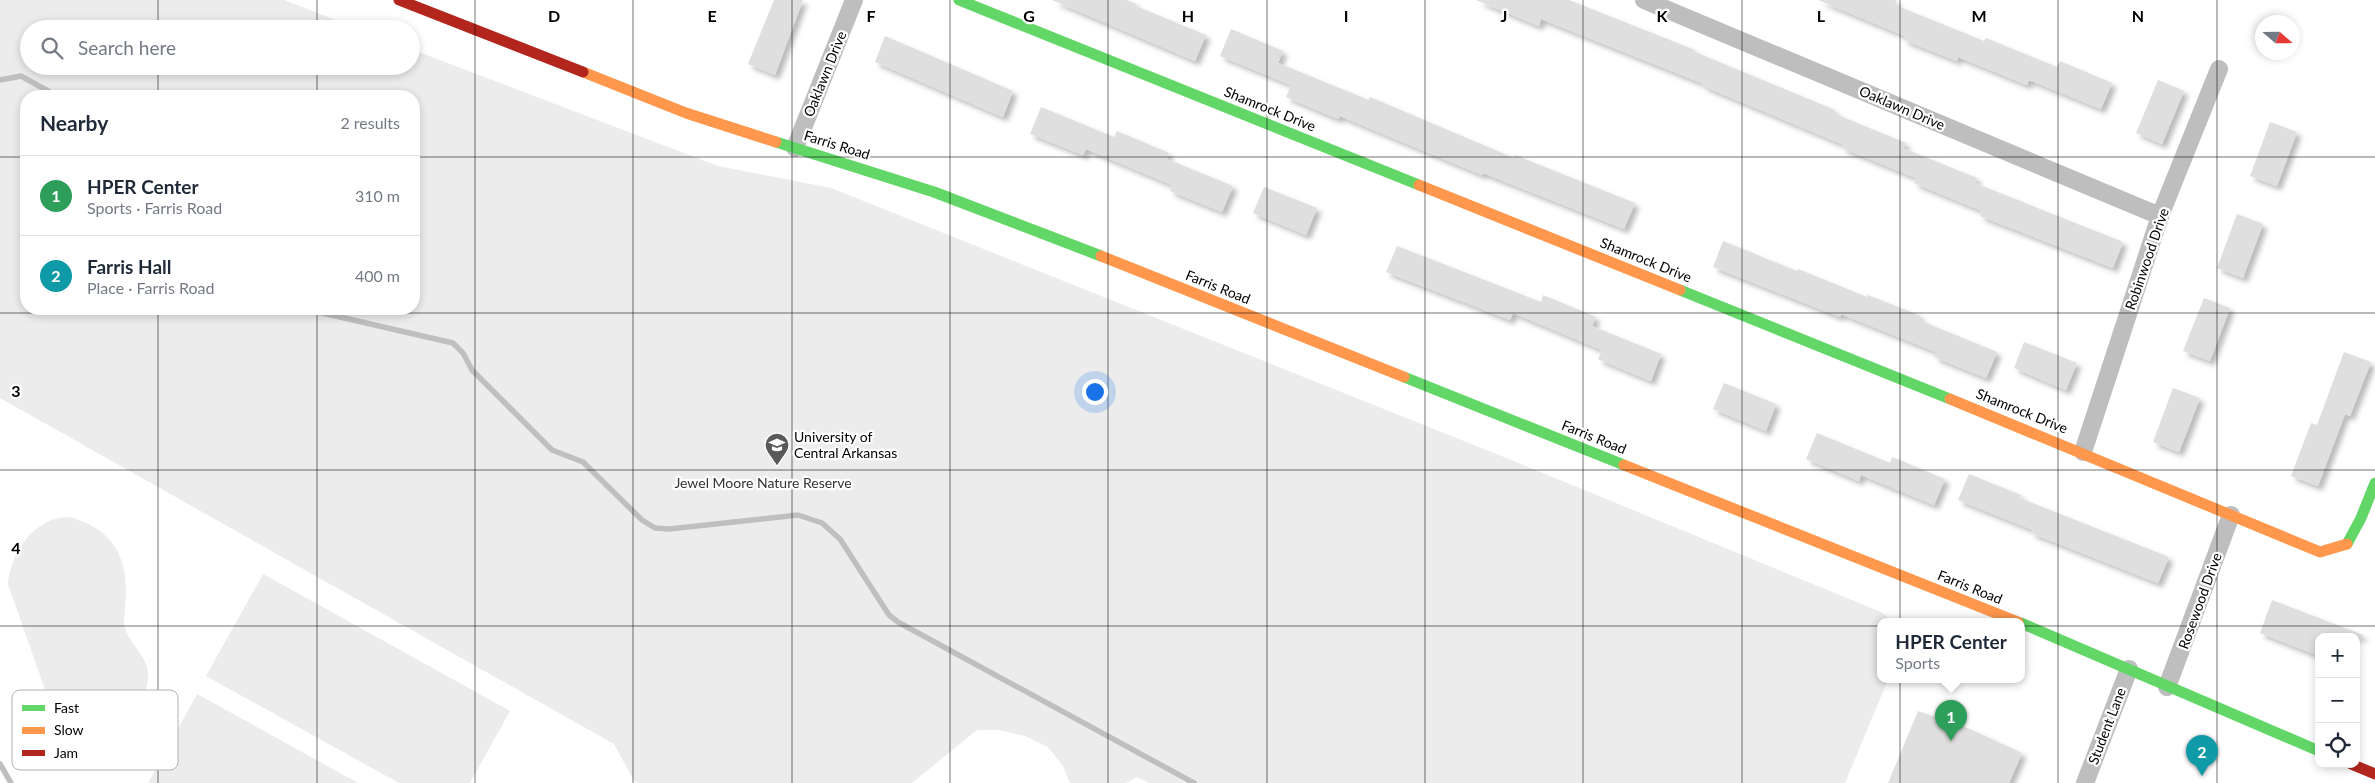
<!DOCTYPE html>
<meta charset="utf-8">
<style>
:root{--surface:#fff;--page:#f2f2f3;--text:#1f2937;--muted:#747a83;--line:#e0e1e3;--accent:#595959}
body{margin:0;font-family:Lato,sans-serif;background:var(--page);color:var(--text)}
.controls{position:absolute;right:15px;bottom:15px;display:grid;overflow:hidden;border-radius:10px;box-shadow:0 2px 8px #0003}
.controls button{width:45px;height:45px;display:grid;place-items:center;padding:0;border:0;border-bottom:1px solid var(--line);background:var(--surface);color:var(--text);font:25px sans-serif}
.compass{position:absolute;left:2255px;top:15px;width:45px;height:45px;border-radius:50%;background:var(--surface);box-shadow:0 2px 8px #0003;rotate:110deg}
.you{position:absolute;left:1094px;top:391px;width:18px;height:18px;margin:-12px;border:4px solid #fff;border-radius:50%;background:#1a73e8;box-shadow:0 0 0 8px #1a73e833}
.badge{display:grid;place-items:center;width:32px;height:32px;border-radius:50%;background:var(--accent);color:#fff;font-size:16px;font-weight:700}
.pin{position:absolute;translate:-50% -41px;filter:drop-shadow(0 1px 2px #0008)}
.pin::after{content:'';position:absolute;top:26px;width:18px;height:15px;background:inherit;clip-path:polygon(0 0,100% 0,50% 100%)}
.popup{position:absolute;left:1877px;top:618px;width:148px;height:65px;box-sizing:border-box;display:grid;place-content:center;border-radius:10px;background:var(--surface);filter:drop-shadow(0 1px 4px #0005);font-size:16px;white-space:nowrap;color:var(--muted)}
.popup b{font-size:19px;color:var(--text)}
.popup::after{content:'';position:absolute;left:50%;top:100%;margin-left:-10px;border:10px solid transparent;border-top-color:var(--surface)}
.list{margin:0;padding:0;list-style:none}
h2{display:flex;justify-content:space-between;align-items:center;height:65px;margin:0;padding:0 20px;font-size:21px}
h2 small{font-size:16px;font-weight:400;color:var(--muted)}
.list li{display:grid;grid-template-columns:32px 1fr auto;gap:15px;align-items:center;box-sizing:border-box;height:80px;padding:0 20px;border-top:1px solid var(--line)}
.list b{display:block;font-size:19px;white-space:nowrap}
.list p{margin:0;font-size:16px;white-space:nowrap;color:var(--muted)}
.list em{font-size:16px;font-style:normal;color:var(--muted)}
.icon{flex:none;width:28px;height:28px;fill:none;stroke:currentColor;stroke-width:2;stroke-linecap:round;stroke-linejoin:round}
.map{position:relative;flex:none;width:2375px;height:783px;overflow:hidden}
.search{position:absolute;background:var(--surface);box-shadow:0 2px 8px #0003;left:20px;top:20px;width:400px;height:55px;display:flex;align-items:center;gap:12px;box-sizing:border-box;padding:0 18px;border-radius:28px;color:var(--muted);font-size:19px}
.panel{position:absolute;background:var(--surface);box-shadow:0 2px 8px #0003;left:20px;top:90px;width:400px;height:225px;border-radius:20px}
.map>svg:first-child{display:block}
.green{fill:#ececec;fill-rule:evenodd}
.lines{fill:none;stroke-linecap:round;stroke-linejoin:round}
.stream{stroke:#bfbfbf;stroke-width:5.5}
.building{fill:#dfdfdf;filter:url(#shadow)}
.street{stroke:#bebebe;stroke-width:18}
.fast{stroke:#63d668;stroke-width:11}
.slow{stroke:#ff974d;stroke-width:11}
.jam{stroke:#b3261e;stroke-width:11}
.grid{fill:none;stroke:#000;stroke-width:1;stroke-opacity:0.55}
.labels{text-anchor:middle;stroke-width:4.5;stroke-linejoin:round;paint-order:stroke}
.street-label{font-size:14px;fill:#000;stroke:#fff}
.poi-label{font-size:14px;fill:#000;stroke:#fff;text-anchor:start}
.park-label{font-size:14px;fill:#333;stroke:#fff}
.key{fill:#fff;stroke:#b2b2b2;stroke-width:1}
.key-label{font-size:14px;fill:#000}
.grid-label{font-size:16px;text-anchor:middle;font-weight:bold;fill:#000;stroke:#fff;stroke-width:4.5;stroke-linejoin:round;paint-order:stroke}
</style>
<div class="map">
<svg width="2375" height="783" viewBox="0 0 2375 783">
<defs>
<filter id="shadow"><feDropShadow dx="4.5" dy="4.5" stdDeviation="2.5" flood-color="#0004"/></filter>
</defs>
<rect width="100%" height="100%" fill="#fff"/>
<g class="green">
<path d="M0,0H284L359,29H29V66H411V49L718,166L831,188L1509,459L1881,612L1894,622H1881V680H1888L1845,783H1149L1137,777L1126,783H1070L1063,766L1048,747L1025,736L999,730H977L912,783H638L634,781L614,744L0,398ZM414,96V309H26V96Z"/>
<path d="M70,517C108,528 126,550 126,592C126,602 124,612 124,622C125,641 147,654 148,673C149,705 118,746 85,750C78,751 70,749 64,744L8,584C11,552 35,516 70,517Z"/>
<polygon points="263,574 510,711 470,783 399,783 206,676"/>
<polygon points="197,694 358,783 148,783"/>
</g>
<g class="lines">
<g class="stream">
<polyline points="0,80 21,76 57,96"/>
<polyline points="305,309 453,343 463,353 472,370 552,450 583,462 642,520 655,528 669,529 798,515 822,523 840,539 889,615 898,622 1194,783"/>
<polyline points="0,764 11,783"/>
</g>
</g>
<g class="building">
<polygon points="774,0 803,0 775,75 748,64"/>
<polygon points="1052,0 1127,0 1136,4 1136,6 1206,35 1195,61"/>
<polygon points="1476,0 1569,0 1695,50 1695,52 1835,110 1833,113 1906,143 1903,148 1977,178 1975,183 2123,242 2113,268 1980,216 1982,211 1914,183 1916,178 1842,148 1844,145 1703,86 1704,84 1541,19 1539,26"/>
<polygon points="1818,0 1897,0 1895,5 1984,41 1986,38 2057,67 2060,61 2112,83 2101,109 2029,80 2027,85 1958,57 1957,61 1904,40 1905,36"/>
<polygon points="1231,29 1283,51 1278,63 1369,100 1370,97 1514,158 1515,155 1635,203 1624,229 1483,173 1482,175 1340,116 1338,119 1286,97 1291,85 1220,56"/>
<polygon points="885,36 1013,91 1003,117 875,62"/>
<polygon points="2158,80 2184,91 2162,144 2136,133"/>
<polygon points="1041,107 1114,137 1117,131 1169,153 1167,159 1233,186 1222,212 1170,191 1172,185 1086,149 1083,155 1030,134"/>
<polygon points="2270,122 2297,132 2277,186 2250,176"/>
<polygon points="1264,187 1317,208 1306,235 1253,213"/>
<polygon points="2237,214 2263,224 2243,278 2217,268"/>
<polygon points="1723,241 1797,271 1798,269 1867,297 1868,295 1921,316 1919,320 1997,352 1986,378 1934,357 1936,352 1841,314 1840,317 1713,267"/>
<polygon points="1397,246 1541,302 1543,295 1596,317 1592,326 1661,354 1651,381 1598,359 1602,350 1513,313 1510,320 1386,272"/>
<polygon points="2204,298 2230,308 2210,361 2183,351"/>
<polygon points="2024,342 2077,363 2066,390 2014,368"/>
<polygon points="2344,352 2371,362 2350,416 2345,414 2318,486 2291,476 2311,423 2317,425"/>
<polygon points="1724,383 1776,404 1766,431 1713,409"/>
<polygon points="2173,388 2200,398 2179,452 2153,442"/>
<polygon points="1817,433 1890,463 1892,457 1945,479 1934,505 1861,475 1859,481 1806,459"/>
<polygon points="1969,474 2021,495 2020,498 2169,557 2158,583 2031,533 2033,530 1958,500"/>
<polygon points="2272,600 2363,635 2363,637 2319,637 2319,656 2260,633"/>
<polygon points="1918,711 1970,729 2022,753 2009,783 1888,783"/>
</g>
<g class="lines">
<g class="street">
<polyline points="1644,0 2160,216"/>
<polyline points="795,148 854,0"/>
<polyline points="2083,452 2160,216 2219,69"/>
<polyline points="2167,687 2231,515"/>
<polyline points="2085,783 2129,669"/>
</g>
<g class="fast">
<polyline points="959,0 1419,185"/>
<polyline points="776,142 934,192 1101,256"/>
<polyline points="1680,290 1950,399"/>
<polyline points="1404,377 1624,465"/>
<polyline points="2347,544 2361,518 2375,483"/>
<polyline points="2021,623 2319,751"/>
</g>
<g class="slow">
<polyline points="583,72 686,113 776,142"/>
<polyline points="1419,185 1680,290"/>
<polyline points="1101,256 1404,377"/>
<polyline points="1950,399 2320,552 2347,544"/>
<polyline points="1624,465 2018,622"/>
</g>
<g class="jam">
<polyline points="399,0 583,72"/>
<polyline points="2351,764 2375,774"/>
</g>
</g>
<path class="grid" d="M158,0V29M317,0V29M475,0V783M633,0V783M792,0V783M950,0V783M1108,0V783M1267,0V783M1425,0V783M1583,0V783M1742,0V783M1900,0V783M2058,0V783M2217,0V783M158,66V96M317,66V96M0,157H26M414,157H2375M158,309V783M317,309V783M0,313H2375M0,470H2375M0,626H2375"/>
<defs>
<symbol id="university-pin" viewBox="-11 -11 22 30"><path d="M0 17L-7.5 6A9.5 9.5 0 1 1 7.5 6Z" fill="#595959" stroke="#fff"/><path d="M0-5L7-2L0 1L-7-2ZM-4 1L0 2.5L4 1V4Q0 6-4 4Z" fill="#fff"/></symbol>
</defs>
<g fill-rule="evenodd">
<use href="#university-pin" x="763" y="431" width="28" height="38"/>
</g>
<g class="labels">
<g class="street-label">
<text transform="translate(825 74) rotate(-68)" y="5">Oaklawn Drive</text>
<text transform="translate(1902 108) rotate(23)" y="5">Oaklawn Drive</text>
<text transform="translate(1270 109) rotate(22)" y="5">Shamrock Drive</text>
<text transform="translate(837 145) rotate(17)" y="5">Farris Road</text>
<text transform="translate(2147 259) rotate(-71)" y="5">Robinwood Drive</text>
<text transform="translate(1646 260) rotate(22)" y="5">Shamrock Drive</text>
<text transform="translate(1218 287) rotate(22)" y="5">Farris Road</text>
<text transform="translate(2022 411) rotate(22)" y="5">Shamrock Drive</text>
<text transform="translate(1594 437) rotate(22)" y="5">Farris Road</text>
<text transform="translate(1970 587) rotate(22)" y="5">Farris Road</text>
<text transform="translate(2200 601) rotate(-70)" y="5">Rosewood Drive</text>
<text transform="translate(2107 726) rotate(-69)" y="5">Student Lane</text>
</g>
<g class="poi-label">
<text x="794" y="442">University of<tspan x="794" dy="16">Central Arkansas</tspan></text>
</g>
<g class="park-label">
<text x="763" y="488">Jewel Moore Nature Reserve</text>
</g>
</g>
<rect x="12" y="690" width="166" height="80" rx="8" class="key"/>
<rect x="22" y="705" width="23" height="6" fill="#63d668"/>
<rect x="22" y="727" width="23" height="7" fill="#ff974d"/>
<rect x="22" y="750" width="23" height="6" fill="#b3261e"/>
<g class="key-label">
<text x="54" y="713">Fast</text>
<text x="54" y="735">Slow</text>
<text x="54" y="758">Jam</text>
</g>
<g class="grid-label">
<text x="554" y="22">D</text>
<text x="712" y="22">E</text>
<text x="871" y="22">F</text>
<text x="1029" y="22">G</text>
<text x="1188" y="22">H</text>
<text x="1346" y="22">I</text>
<text x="1504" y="22">J</text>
<text x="1662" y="22">K</text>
<text x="1821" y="22">L</text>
<text x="1979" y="22">M</text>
<text x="2138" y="22">N</text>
<text x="16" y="397">3</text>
<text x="16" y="554">4</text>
</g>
</svg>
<div class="controls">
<button>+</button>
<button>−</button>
<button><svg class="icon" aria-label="locate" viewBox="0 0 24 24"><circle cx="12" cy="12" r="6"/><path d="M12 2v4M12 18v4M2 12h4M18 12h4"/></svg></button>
</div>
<svg class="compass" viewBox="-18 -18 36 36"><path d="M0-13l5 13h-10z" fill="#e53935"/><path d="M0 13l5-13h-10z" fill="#747a83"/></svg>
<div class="you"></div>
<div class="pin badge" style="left:1951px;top:741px;background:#2e9e5b">1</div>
<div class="popup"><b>HPER Center</b>Sports</div>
<div class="pin badge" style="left:2202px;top:776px;background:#0f9aa8">2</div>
<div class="search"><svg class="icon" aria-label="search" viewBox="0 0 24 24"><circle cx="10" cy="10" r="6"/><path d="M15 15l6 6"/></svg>Search here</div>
<section class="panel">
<h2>Nearby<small>2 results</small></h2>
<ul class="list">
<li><span class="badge" style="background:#2e9e5b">1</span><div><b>HPER Center</b><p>Sports · Farris Road</p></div><em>310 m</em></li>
<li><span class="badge" style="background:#0f9aa8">2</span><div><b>Farris Hall</b><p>Place · Farris Road</p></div><em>400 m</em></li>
</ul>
</section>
</div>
